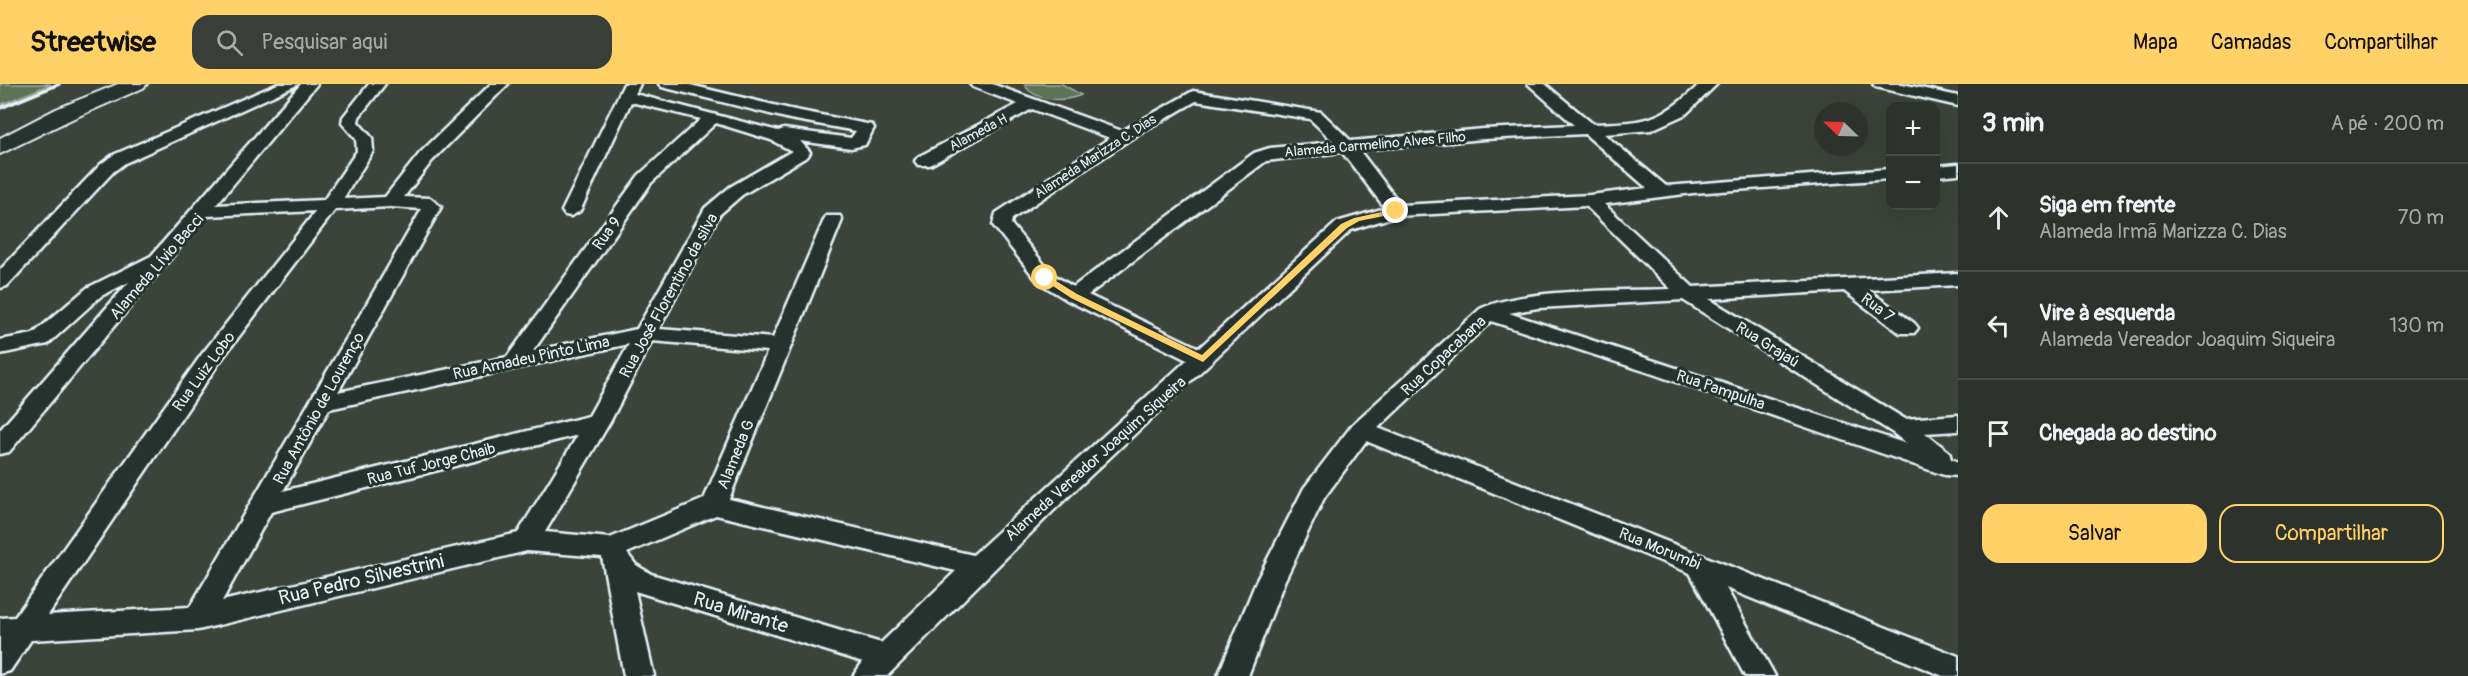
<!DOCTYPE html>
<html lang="pt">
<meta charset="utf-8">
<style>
:root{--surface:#2d322c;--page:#393e38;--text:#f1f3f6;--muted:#a7aaa9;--line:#484d48;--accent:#ffd166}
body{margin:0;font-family:Pangolin,sans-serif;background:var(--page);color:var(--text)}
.controls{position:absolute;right:18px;top:18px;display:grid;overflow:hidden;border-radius:12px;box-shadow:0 6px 24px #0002}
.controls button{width:54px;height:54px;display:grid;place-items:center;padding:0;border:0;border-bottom:2px solid var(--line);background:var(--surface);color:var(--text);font:30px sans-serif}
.compass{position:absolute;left:1814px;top:18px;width:54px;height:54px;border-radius:50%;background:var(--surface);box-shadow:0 6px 24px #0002;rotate:293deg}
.stop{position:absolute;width:18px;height:18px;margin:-14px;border:4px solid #ffd166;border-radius:50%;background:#fff}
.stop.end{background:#ffd166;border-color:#fff;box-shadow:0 2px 6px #0008}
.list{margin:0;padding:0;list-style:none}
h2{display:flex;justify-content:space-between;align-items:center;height:78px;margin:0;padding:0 24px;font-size:26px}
h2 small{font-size:20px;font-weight:400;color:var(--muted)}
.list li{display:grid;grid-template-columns:39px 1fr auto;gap:18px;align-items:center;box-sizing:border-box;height:108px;padding:0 24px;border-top:2px solid var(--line)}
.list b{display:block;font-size:22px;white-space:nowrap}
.list p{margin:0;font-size:20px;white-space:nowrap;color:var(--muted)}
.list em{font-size:20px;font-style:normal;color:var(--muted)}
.actions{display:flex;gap:12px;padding:18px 24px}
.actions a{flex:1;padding:14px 0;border:2px solid var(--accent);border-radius:18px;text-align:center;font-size:21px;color:var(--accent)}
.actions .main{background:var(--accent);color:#111}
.icon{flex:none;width:33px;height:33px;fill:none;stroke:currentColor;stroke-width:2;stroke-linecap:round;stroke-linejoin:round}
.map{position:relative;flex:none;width:1958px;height:592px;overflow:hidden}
header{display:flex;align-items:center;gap:36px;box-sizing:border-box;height:84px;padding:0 30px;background:var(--accent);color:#111}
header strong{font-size:28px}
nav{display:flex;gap:33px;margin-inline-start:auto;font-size:21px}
.search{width:420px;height:54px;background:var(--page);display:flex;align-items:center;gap:15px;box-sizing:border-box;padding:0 21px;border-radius:18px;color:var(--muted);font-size:22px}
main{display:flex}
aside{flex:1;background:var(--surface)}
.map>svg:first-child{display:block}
.green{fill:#5c7357;stroke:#a2b2a8;stroke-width:1.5}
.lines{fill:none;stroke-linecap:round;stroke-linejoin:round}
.minor-casing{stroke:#e8f1f8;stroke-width:5}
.secondary-casing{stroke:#e8f1f8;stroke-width:4}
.minor{fill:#26332d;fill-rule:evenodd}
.secondary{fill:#26332d;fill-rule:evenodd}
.rail{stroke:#e8f1f8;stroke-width:4}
.route{fill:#ffd166}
.labels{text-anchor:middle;stroke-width:6;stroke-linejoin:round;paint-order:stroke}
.far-street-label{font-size:14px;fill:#e8f1f8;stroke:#26332d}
.street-label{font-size:16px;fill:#e8f1f8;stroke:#26332d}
.near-street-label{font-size:20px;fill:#e8f1f8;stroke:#26332d}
</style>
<header>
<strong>Streetwise</strong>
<div class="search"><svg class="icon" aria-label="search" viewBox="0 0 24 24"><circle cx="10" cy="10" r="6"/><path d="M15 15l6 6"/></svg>Pesquisar aqui</div>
<nav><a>Mapa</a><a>Camadas</a><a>Compartilhar</a></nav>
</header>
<main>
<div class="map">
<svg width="1958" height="592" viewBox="0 0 1958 592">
<rect width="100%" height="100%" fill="#3c433a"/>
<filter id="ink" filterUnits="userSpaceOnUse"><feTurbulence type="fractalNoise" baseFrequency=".0167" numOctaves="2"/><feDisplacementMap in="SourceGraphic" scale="12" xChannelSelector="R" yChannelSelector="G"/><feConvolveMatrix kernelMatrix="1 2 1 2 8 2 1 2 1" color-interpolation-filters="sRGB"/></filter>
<g filter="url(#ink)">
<g class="green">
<polygon points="0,0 51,0 0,21"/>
<path d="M1024,0H1062L1081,11C1065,18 1034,18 1024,0Z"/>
</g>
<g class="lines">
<defs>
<g id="minor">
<polygon points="278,0 299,0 125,79 113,88 7,202 0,204 0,186 101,80 113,71"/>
<path d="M301,0H317L216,121L324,116L357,67L356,55L342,39L343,33L369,0H385L359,33L358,38L372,54L373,67L343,115L385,113L420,69L491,0H508L432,77L404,113L430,114L441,123L338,308L507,273L639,91L701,35L631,18L580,127L571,132L565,131L562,127L624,0H640L635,10L778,47L784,45L851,54L856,47L790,35L662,3L659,0H686L790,25L872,41L874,44L865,61L851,64L800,57L810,68L808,72L742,111L719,131L659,245L773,254L824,136L826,132H840L842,136L729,415L973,471L1187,276L1067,216L1038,198L993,141L996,129L1110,54L1032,25L930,81H918L915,77L918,73L1018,20L973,3L970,0H992L1122,47L1193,7L1321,28L1351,57L1484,45L1574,41L1528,0H1545L1593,40C1647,38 1659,38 1700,0H1717L1686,30L1651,46L1604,50L1666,102L1890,85V95L1693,109L1604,120L1693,203L1958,189V201L1868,206L1914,239L1918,244L1914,249H1900L1844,207L1709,215L1905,335L1958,331V347L1925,349L1949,368L1951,375L1958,378V392L1944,391L1653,290L1491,237L1378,344L1958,572V592H1943L1726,504L1775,592H1745L1690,489L1366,357L1324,414L1284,498L1248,592H1218L1256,498L1304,404L1353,340L1480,225C1525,204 1619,207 1671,205L1586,122L1396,132L1351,146L1053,427L887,592H853L863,578L635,507L654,592H624L602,473L527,467L198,546L31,556L10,587L0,590V534L15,533L202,270L316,127L206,132L9,368L0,370V346L129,198L101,212L48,260L0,270V256L33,250L87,204L151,172ZM1196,17L1310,35L1334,58L1270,64L1254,69L1073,203L1052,190L1011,140L1012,135L1129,56ZM716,39L771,56L792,67L730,103L705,124L637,245L533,267L651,99ZM1585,50L1647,104L1590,111L1401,121L1359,66L1484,55ZM1342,68L1385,124L1337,138L1199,264L1088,211L1266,77ZM390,123L422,125L190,523L48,531L218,280L335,126ZM1683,216L1893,349L1907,360L1509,229L1538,224ZM652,257L768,267L704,415L610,454L545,448L610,338ZM629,260L589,332L283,407L329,325ZM578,351L518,449L222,517L271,428ZM716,431L956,487L881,559L651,490L636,481L627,469Z"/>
<polygon points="1873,0 1902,0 1958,12 1958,22 1876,3"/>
<polygon points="1958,80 1958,90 1936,92 1936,82"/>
</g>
<polygon id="secondary" points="118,0 147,0 143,4 72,35 0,70 0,54 56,25"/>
</defs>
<use href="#minor" class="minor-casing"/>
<use href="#secondary" class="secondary-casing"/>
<use href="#minor" class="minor"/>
<use href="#secondary" class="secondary"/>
<polyline class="rail" points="0,24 59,0"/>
</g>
</g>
<polygon class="route" points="1396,125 1399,129 1359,137 1347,144 1203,278 1071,214 1041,194 1048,192 1077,210 1202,271 1341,140 1354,134"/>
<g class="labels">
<g class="far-street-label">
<text transform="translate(978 48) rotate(-28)" y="5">Alameda H</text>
<text transform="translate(1375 60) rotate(-5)" y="5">Alameda Carmelino Alves Filho</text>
<text transform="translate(1095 72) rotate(-33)" y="5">Alameda Marizza C. Dias</text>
</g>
<g class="street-label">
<text transform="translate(606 149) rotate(-54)" y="6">Rua 9</text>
<text transform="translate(156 182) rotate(-49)" y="6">Alameda Lívio Bacci</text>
<text transform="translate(668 211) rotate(-61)" y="6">Rua José Florentino da silva</text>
<text transform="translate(1878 223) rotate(37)" y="6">Rua 7</text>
<text transform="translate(1768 260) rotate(32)" y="6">Rua Grajaú</text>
<text transform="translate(1443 271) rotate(-43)" y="6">Rua Copacabana</text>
<text transform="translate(531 273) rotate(-12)" y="6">Rua Amadeu Pinto Lima</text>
<text transform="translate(203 287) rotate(-54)" y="6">Rua Luiz Lobo</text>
<text transform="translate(1721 305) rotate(19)" y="6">Rua Pampulha</text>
<text transform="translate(318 324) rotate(-61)" y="6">Rua Antônio de Lourenço</text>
<text transform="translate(735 370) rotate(-68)" y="6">Alameda G</text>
<text transform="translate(1095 374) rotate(-42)" y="6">Alameda Vereador Joaquim Siqueira</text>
<text transform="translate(431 379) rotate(-14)" y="6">Rua Tuf Jorge Chaib</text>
<text transform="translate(1660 464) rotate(22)" y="6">Rua Morumbi</text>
</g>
<g class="near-street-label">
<text transform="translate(361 495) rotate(-13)" y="7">Rua Pedro Silvestrini</text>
<text transform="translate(741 528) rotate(17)" y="7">Rua Mirante</text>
</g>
</g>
</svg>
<div class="controls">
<button>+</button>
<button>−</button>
</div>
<svg class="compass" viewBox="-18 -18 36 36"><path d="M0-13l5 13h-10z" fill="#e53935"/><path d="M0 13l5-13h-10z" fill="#a7aaa9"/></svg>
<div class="stop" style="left:1045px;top:194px"></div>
<div class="stop end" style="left:1396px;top:127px"></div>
</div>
<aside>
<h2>3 min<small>A pé · 200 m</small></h2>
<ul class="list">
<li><svg class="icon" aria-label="ahead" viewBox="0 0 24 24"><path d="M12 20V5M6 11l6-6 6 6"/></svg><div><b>Siga em frente</b><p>Alameda Irmã Marizza C. Dias</p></div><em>70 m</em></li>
<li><svg class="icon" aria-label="left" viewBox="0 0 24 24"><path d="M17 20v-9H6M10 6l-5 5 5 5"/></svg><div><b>Vire à esquerda</b><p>Alameda Vereador Joaquim Siqueira</p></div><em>130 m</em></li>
<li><svg class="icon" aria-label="arrive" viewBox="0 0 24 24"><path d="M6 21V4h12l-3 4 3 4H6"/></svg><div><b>Chegada ao destino</b></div></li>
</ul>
<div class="actions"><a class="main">Salvar</a><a>Compartilhar</a></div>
</aside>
</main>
